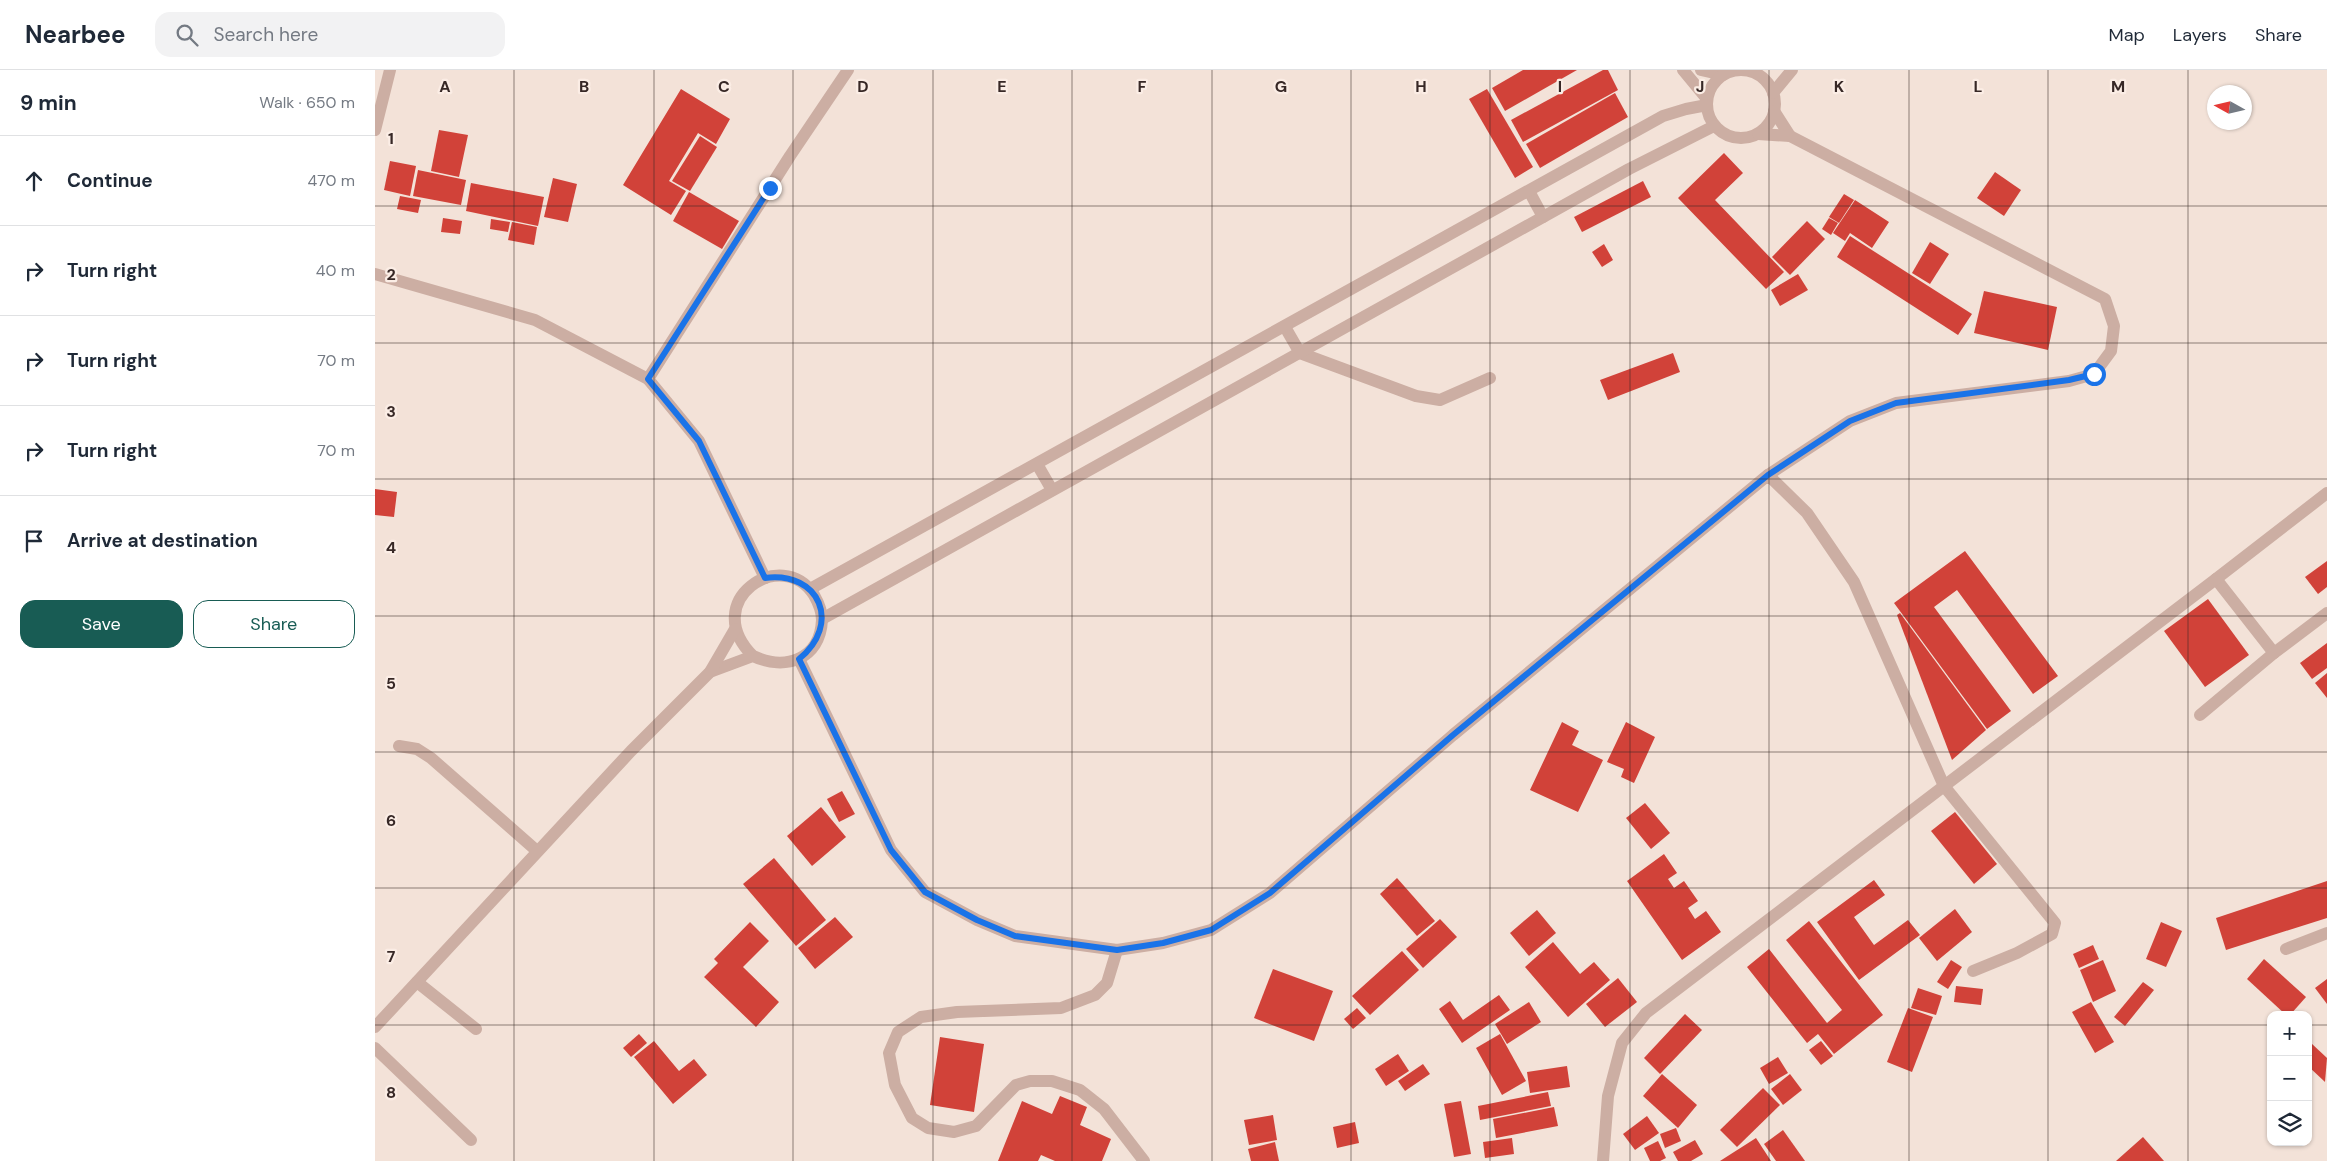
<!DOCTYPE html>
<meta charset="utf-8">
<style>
:root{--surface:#fff;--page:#f2f2f3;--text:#1f2937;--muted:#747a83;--line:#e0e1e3;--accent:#185c54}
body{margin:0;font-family:"DM Sans",sans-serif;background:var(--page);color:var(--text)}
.controls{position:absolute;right:15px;bottom:15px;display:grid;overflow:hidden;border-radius:10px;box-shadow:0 1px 4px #0004}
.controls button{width:45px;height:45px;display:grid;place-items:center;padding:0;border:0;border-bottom:1px solid var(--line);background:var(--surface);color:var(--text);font:25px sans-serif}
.compass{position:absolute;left:1832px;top:15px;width:45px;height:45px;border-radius:50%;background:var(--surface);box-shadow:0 1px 4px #0004;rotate:278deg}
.stop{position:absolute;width:15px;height:15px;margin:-11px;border:4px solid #1a73e8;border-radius:50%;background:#fff}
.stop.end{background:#1a73e8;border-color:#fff;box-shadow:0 1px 5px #0008}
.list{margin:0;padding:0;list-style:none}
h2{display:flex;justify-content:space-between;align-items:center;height:65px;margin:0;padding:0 20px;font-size:21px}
h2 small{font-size:16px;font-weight:400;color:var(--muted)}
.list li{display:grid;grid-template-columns:32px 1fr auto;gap:15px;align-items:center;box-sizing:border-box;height:90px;padding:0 20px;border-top:1px solid var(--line)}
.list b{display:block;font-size:19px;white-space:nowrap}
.list em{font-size:16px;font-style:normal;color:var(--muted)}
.actions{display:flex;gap:10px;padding:15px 20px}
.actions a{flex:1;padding:11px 0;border:1px solid var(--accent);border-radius:15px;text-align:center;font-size:18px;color:var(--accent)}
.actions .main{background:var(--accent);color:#fff}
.icon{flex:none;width:28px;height:28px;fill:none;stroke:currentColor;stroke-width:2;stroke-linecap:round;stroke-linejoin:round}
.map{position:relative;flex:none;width:1952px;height:1091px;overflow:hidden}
header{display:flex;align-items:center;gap:30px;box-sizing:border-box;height:70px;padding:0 25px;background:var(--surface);border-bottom:1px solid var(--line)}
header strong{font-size:24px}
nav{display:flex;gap:28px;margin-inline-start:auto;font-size:18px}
.search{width:350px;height:45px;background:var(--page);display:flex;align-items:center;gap:12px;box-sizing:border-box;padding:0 18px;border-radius:15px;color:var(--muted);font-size:19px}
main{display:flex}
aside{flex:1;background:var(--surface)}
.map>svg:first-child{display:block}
.building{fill:#d14239}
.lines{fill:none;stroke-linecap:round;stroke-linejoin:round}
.minor{stroke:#ccaea3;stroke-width:12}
.route{stroke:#1a73e8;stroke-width:6}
.grid{fill:none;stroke:#372826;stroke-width:1;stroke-opacity:0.55}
.grid-label{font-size:16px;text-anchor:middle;font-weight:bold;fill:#372826;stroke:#fbede5;stroke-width:4.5;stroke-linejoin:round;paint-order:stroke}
</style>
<header>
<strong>Nearbee</strong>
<div class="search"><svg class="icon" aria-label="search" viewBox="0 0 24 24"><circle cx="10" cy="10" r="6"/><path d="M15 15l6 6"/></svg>Search here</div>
<nav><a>Map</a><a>Layers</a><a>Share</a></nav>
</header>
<main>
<aside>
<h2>9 min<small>Walk · 650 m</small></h2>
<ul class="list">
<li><svg class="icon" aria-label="ahead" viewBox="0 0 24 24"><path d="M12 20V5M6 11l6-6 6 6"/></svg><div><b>Continue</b></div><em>470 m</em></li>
<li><svg class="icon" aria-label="right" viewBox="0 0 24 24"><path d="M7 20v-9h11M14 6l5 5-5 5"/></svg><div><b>Turn right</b></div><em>40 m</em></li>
<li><svg class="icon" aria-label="right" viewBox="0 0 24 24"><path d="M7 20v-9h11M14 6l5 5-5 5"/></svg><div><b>Turn right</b></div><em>70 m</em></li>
<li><svg class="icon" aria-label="right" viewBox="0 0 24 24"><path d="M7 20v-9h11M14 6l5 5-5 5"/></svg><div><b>Turn right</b></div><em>70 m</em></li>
<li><svg class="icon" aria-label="arrive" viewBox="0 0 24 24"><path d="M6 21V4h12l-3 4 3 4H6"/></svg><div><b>Arrive at destination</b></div></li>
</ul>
<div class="actions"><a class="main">Save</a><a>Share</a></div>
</aside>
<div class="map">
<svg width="1952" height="1091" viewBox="0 0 1952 1091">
<rect width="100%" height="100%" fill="#f3e2d8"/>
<g class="building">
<polygon points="1148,0 1202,0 1130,41 1117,18"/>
<polygon points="1228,0 1233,0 1243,20 1148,72 1136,50"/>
<polygon points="306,19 355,49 341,74 323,63 294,111 311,121 296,145 248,115"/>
<polygon points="1112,19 1158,97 1140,108 1094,29"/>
<polygon points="1240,23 1253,47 1165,98 1151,74"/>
<polygon points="64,60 93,65 84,107 56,101"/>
<polygon points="325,66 342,77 315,121 297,111"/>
<polygon points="1349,83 1368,103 1340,130 1409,202 1391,219 1303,128"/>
<polygon points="15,91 41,96 35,126 9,120"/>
<polygon points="43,100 91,110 86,135 38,126"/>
<polygon points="1620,102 1646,120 1629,146 1602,128"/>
<polygon points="178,108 202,114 193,152 169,147"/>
<polygon points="1268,111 1276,127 1207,162 1199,147"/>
<polygon points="96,113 169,127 163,156 91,141"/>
<polygon points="314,122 364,151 347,179 298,151"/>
<polygon points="1469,124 1479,130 1464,153 1454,147"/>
<polygon points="25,126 46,130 43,143 22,139"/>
<polygon points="1480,130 1514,152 1497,178 1475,163 1470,171 1458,163"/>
<polygon points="68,148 87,151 85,164 66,162"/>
<polygon points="1454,148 1463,153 1456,165 1447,159"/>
<polygon points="116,149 135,152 133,162 115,159"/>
<polygon points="1432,151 1450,169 1415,205 1397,187"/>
<polygon points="137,152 162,157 159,175 133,170"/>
<polygon points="1475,166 1597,244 1583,265 1462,187"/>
<polygon points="1555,172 1574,184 1555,214 1537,203"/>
<polygon points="1229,174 1238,190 1227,197 1217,182"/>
<polygon points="1423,204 1433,220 1405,236 1396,220"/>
<polygon points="1609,221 1682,237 1673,280 1599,263"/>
<polygon points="1298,283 1305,302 1233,330 1225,310"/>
<polygon points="0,419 22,422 19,447 0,445"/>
<polygon points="1590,481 1683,606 1658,624 1582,520 1559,537 1636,641 1612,659 1519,533"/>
<polygon points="1952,491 1952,517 1943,524 1930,507"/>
<polygon points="1833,529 1874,585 1830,617 1789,561"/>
<polygon points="1525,543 1611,660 1577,690 1522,545"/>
<polygon points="1952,573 1952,598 1937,609 1925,593"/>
<polygon points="1952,603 1952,628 1940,613"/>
<polygon points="1187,652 1204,661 1197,675 1228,690 1203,742 1155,720"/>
<polygon points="1251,652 1280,667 1259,713 1246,707 1249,699 1232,692"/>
<polygon points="467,721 480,744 464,752 452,729"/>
<polygon points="1270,733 1295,763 1276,779 1251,748"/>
<polygon points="446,737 471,767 437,796 412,766"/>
<polygon points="1580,742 1622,794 1599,814 1556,761"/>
<polygon points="1289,784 1302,803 1293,809 1299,818 1309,811 1323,831 1313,838 1320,849 1331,841 1346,862 1307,890 1252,811"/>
<polygon points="399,788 451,850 421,876 368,814"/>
<polygon points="1022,808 1060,851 1042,866 1005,824"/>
<polygon points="1499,810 1510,825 1479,847 1499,875 1533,850 1545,865 1484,910 1442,852"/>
<polygon points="1952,811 1952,848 1851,880 1841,848"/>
<polygon points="1580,839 1597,862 1562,891 1544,868"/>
<polygon points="1162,840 1181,863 1154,886 1135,863"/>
<polygon points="460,847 478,867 440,899 423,878"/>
<polygon points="1065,849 1082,867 1048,898 1031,879"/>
<polygon points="1434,851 1508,945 1459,984 1443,964 1432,973 1372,897 1394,879 1452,953 1467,940 1411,870"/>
<polygon points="375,852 394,871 368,897 404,932 381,957 329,907 343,893 339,889"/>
<polygon points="1786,852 1807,861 1791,897 1771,889"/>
<polygon points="1178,872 1205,904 1219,892 1235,910 1193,947 1150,897"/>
<polygon points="1718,875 1724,889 1704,898 1698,884"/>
<polygon points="1027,881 1044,900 995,945 977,926"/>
<polygon points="1889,889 1931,927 1915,945 1911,945 1872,909"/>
<polygon points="1576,890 1587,897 1573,919 1562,912"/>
<polygon points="1728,890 1741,921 1718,932 1705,900"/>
<polygon points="898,899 958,921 939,971 879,948"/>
<polygon points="1243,908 1262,932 1230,957 1211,934"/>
<polygon points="1952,909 1952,934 1940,918"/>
<polygon points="1768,912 1779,920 1750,956 1739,947"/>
<polygon points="1581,916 1608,919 1606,935 1579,932"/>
<polygon points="1543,918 1567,926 1561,945 1536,938"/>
<polygon points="1124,925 1135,940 1087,973 1064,939 1075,931 1088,950"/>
<polygon points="1154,932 1166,952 1132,974 1120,954"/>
<polygon points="1716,932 1739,972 1720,983 1697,942"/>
<polygon points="982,938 991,948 978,959 969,949"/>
<polygon points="1533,938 1558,947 1537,1002 1512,992"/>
<polygon points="1310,944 1327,960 1285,1004 1269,988"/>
<polygon points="264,964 272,973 256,987 248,978"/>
<polygon points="1125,964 1151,1011 1127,1025 1101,978"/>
<polygon points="565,967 609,974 599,1042 555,1035"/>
<polygon points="279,971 304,1001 319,989 332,1005 298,1034 259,987"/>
<polygon points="1446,971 1458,986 1446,995 1434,980"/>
<polygon points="1936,973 1952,988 1950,1012 1933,996 1933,976"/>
<polygon points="1023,984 1034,1001 1011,1016 1000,999"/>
<polygon points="1403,987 1413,1003 1394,1014 1385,998"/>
<polygon points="1048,994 1055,1004 1030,1021 1023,1011"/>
<polygon points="1192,996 1195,1017 1155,1023 1152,1002"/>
<polygon points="1287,1004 1322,1035 1303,1058 1268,1026"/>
<polygon points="1415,1004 1427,1020 1408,1035 1396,1019"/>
<polygon points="1388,1018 1405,1035 1362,1077 1345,1060"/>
<polygon points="1173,1022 1176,1036 1105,1050 1103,1036"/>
<polygon points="685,1026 712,1037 705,1055 736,1069 727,1091 680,1091 666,1085 663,1091 623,1091 647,1031 677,1044"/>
<polygon points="1086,1031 1096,1084 1079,1087 1069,1034"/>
<polygon points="1179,1037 1183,1056 1121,1068 1118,1049"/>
<polygon points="898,1045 902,1070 874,1075 869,1050"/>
<polygon points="1272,1046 1284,1063 1260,1080 1248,1064"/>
<polygon points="980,1052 984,1073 962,1078 958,1057"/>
<polygon points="1301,1058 1306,1071 1290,1078 1285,1064"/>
<polygon points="1408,1060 1430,1091 1401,1091 1389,1074"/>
<polygon points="1768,1067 1789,1091 1741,1091"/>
<polygon points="1137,1068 1139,1084 1110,1088 1108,1072"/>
<polygon points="1381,1068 1396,1091 1345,1091"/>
<polygon points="1320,1070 1328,1084 1316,1091 1303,1091 1298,1082"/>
<polygon points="1283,1071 1291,1088 1285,1091 1275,1091 1269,1078"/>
<polygon points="900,1072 904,1091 876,1091 873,1079"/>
</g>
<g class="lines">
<g class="minor">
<polyline points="1308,0 1332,29"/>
<polyline points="1326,0 1348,5"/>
<circle cx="1366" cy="34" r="34"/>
<polyline points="1398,23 1417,0"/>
<polyline points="1399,41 1415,66"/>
<polyline points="0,60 15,0"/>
<polyline points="1383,64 1415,66 1730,229 1739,256 1736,281 1719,304 1694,311 1521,333 1475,351 1393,405"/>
<polyline points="1154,121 1168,147"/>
<polyline points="0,204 160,250 273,309 324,371 390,508"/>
<polyline points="910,257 925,283 1041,326 1065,330 1115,308"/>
<polyline points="273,309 415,86 473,0"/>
<polyline points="662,394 677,420"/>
<polyline points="1841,509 1899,583"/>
<polyline points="435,519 1288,46 1311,39 1332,35"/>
<polyline points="447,549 1254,99 1339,56"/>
<polyline points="424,589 516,780 550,822 602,850 640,866 742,880 788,873 836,860 895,823 1078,665 1393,405 1432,443 1479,512 1569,716 1680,853 1677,864 1642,883 1598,901"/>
<path d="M335,602L378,586C410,601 445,590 447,550C447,541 443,532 439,525C407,475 323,531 378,586"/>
<polyline points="1825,645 1899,583 1952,543"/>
<polyline points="24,676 42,679 56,688 162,781"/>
<polyline points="1911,879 1952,863"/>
<polyline points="742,880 732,913 720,925 686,938 582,942 546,947 523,962 514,983 520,1015 537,1048 553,1058 579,1062 601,1056 641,1015 655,1011 677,1011 705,1020 729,1039 769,1091"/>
<polyline points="42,912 101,959"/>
<polyline points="0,957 256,681 335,602 360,559"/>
<polyline points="0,978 96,1070"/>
<polyline points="1228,1091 1233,1026 1247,973 1271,943 1841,509 1952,423"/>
</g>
</g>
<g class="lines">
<path class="route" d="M395,118L273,309L324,371L390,508C445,501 467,554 424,589L516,780L550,822L602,850L640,866L742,880L788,873L836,860L895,823L1078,665L1393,405L1475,351L1521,333L1694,310L1719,304"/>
</g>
<path class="grid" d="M139,0V1091M279,0V1091M418,0V1091M558,0V1091M697,0V1091M837,0V1091M976,0V1091M1115,0V1091M1255,0V1091M1394,0V1091M1534,0V1091M1673,0V1091M1813,0V1091M0,136H1952M0,273H1952M0,409H1952M0,546H1952M0,682H1952M0,818H1952M0,955H1896M1933,955H1952"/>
<g class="grid-label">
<text x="70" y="22">A</text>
<text x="209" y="22">B</text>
<text x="349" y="22">C</text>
<text x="488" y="22">D</text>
<text x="627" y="22">E</text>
<text x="767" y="22">F</text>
<text x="906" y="22">G</text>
<text x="1046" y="22">H</text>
<text x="1185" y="22">I</text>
<text x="1325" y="22">J</text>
<text x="1464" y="22">K</text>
<text x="1603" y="22">L</text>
<text x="1743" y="22">M</text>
<text x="16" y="74">1</text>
<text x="16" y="210">2</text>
<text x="16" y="347">3</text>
<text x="16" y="483">4</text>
<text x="16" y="619">5</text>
<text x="16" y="756">6</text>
<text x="16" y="892">7</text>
<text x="16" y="1028">8</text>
</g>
</svg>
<div class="controls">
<button>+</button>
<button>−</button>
<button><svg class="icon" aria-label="layers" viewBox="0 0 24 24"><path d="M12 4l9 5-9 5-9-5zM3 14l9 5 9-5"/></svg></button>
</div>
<svg class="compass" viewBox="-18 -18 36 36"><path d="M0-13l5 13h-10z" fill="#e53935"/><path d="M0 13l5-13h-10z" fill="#747a83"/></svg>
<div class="stop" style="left:1719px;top:304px"></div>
<div class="stop end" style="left:395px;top:118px"></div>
</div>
</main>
